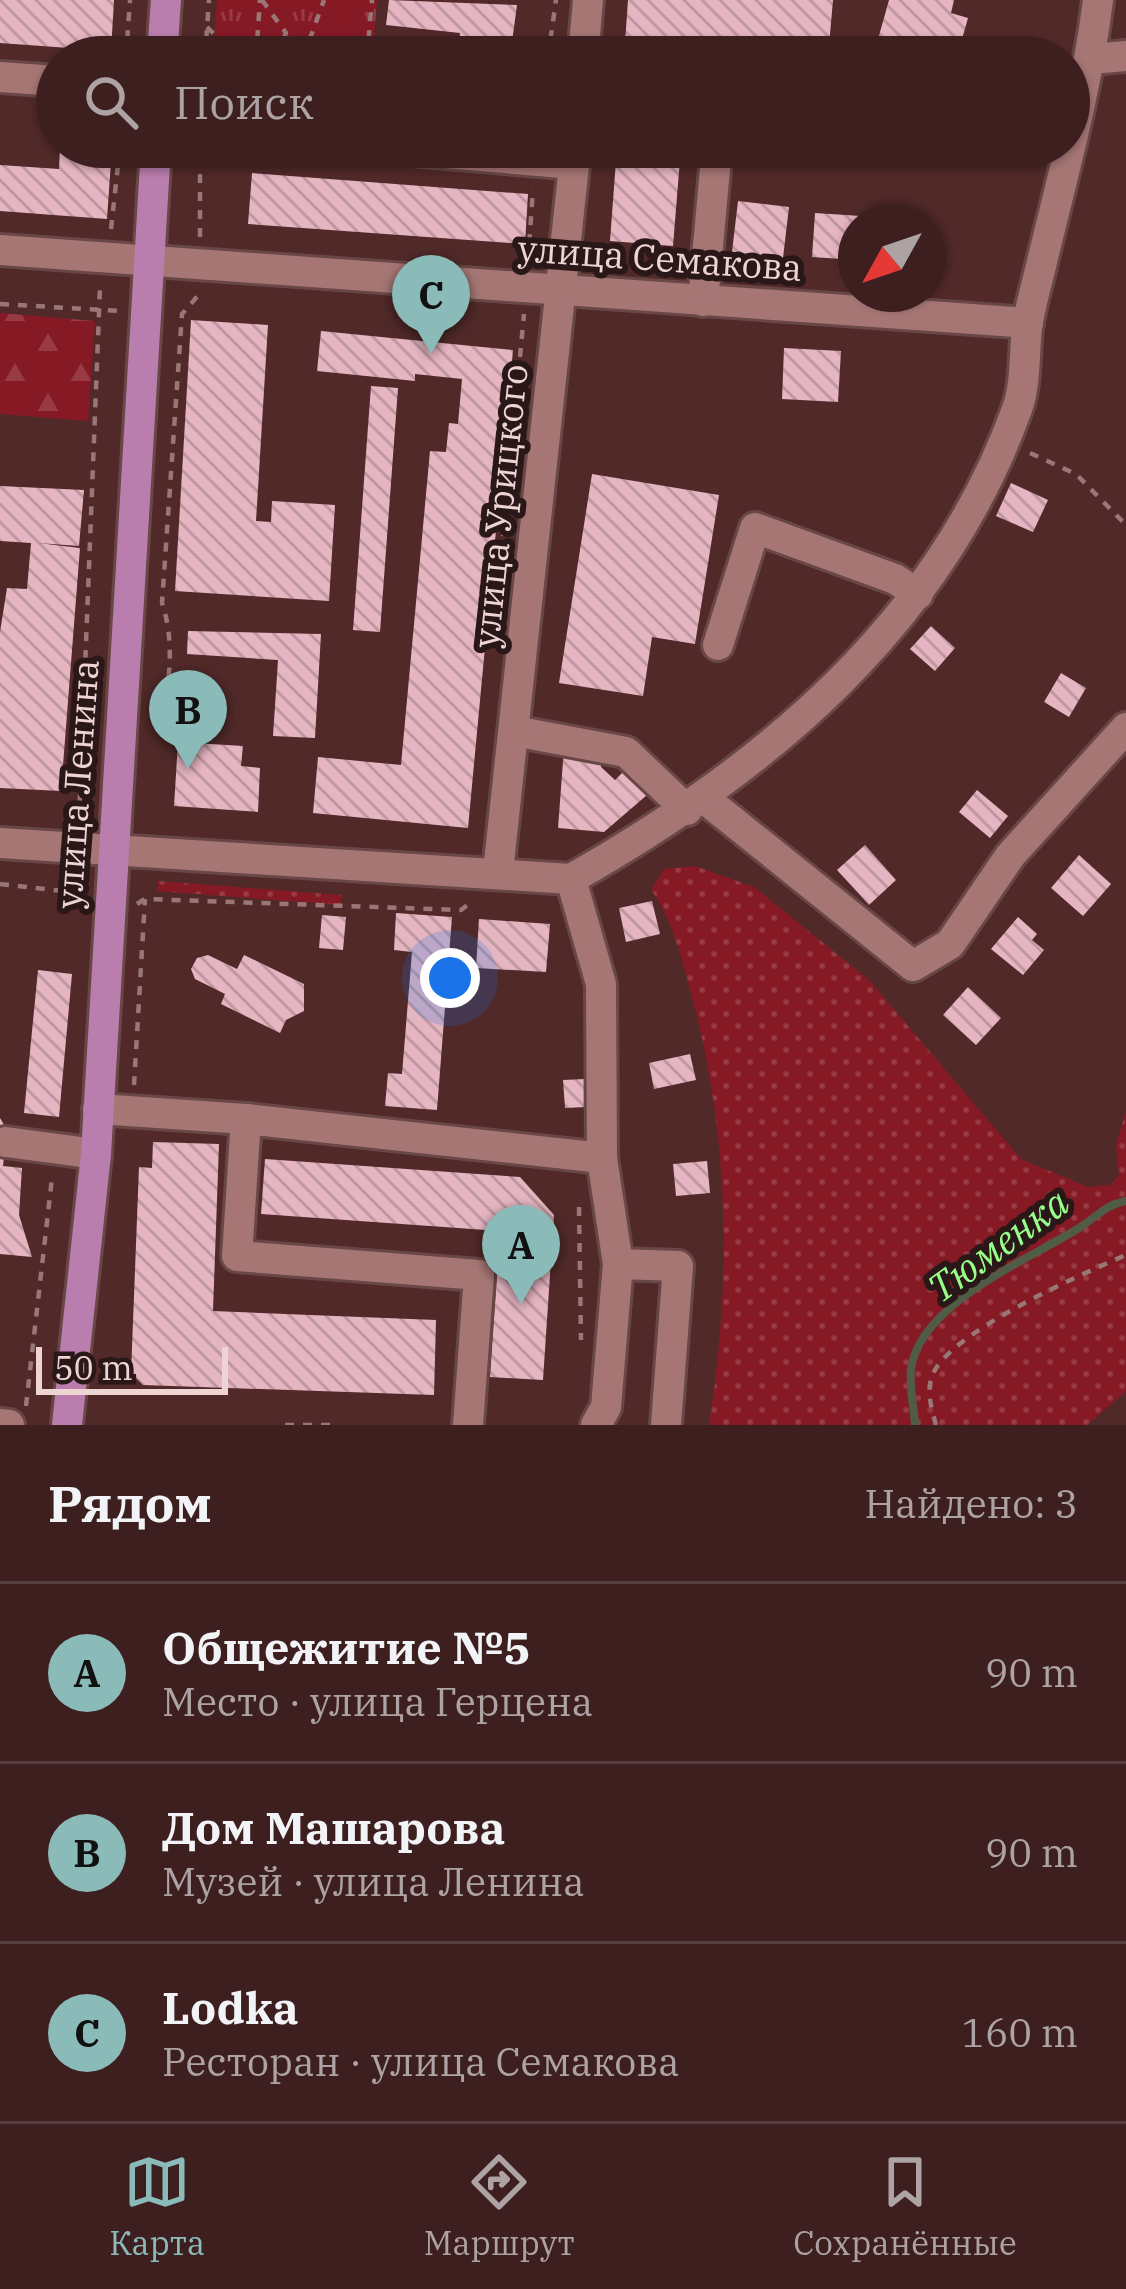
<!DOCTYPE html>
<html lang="ru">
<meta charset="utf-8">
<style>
:root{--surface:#3d1f1f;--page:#482c2c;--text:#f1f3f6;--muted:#ada2a4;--line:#563d3d;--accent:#8bbbb9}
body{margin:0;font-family:"IBM Plex Serif",serif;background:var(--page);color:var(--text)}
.compass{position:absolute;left:838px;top:204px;width:108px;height:108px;border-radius:50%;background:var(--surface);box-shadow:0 3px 9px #0004;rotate:230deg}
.scale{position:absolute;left:36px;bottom:30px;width:192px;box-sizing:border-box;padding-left:12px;border:6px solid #eed4d3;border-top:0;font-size:33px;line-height:42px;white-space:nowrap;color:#eed4d3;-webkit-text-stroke:9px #2a1818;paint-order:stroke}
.you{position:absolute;left:450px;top:978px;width:42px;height:42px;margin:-30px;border:9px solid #fff;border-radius:50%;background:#1a73e8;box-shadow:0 0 0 18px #1a73e833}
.badge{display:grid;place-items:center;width:78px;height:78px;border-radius:50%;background:var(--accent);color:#111;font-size:39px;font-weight:700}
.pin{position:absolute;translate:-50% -99px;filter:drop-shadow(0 3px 6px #0008)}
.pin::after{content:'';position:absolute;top:63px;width:42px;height:36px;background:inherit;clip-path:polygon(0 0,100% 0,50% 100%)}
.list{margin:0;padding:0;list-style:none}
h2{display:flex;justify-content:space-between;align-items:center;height:156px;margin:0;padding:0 48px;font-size:51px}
h2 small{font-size:39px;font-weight:400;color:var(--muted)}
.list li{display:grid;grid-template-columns:78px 1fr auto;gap:36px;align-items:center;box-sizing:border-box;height:180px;padding:0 48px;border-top:3px solid var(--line)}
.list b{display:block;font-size:45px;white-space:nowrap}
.list p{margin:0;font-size:39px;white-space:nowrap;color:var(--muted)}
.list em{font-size:39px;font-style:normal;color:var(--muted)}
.icon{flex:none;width:66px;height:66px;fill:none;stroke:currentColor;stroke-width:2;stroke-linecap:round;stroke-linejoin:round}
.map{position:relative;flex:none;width:1126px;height:1425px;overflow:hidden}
.search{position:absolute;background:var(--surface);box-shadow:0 3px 9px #0004;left:36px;right:36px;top:36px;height:132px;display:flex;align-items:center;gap:30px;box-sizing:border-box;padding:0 42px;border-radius:66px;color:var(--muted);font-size:45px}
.sheet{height:696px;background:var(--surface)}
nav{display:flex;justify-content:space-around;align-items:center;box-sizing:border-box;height:168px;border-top:3px solid var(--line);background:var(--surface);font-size:33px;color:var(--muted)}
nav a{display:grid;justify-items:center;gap:6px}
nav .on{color:var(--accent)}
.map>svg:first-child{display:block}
.grass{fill:url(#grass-dots)}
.forest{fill:url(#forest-firs)}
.park{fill:url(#park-tufts)}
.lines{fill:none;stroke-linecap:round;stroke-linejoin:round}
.stream{stroke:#515c46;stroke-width:8}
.building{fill:url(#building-back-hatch)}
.minor-casing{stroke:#694747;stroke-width:36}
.major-casing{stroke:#694747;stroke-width:36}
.path{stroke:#977;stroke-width:4.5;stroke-dasharray:9 9;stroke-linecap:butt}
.minor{stroke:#a57674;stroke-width:30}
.major{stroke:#ba7eae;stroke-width:30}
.labels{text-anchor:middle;stroke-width:12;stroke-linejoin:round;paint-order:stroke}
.street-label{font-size:36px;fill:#eed4d3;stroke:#2a1818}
.water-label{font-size:39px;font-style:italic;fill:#97ff88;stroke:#2a1818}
</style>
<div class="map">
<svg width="1126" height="1425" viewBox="0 0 1126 1425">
<defs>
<pattern id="grass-dots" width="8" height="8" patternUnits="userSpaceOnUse" patternTransform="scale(3)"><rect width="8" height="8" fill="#851a25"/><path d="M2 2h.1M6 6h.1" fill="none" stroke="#973a44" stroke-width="1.8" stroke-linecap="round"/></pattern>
<pattern id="forest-firs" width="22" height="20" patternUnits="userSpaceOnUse" patternTransform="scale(3)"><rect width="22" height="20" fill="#851a25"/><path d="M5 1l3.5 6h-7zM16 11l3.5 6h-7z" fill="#973a44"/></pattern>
<pattern id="park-tufts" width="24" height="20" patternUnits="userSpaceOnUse" patternTransform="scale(3)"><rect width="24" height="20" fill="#851a25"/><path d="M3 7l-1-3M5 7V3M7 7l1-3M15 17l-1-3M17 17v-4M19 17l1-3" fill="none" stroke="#973a44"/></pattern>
<pattern id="building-back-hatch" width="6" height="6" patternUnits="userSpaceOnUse" patternTransform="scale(3)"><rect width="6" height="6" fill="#e6b5c2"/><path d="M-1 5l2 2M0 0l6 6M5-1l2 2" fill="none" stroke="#be98a1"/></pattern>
</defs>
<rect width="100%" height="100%" fill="#512929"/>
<g class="grass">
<path d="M695,866L754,887L869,980L1021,1159L1088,1187L1111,1185L1119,1175L1116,1145L1126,1111V1391L1087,1425H709C731,1284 730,1140 693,1001C682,961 675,925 651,889L664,869Z"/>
<polygon points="158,881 341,895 341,905 157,891"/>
</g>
<polygon class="forest" points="0,313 95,321 88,421 0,414"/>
<polygon class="park" points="217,0 377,0 374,39 427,43 427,57 213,57"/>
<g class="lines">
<path class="stream" d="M915,1425C914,1407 909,1386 911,1369C920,1303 1030,1259 1079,1228C1097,1217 1104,1205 1126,1201"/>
</g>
<g class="building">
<polygon points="0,0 114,0 111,51 0,43"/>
<polygon points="389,0 517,5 510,57 457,57 460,33 386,25"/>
<polygon points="628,0 833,0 828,57 624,57"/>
<polygon points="889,0 954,0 951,13 968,18 957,57 873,57"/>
<polygon points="60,147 112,147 107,219 0,211 0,165 59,169"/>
<polygon points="617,147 681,147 673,246 610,241"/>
<polygon points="252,173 528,194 525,244 248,224"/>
<polygon points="738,201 789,207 783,258 732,252"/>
<polygon points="815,213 861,216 856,260 812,257"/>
<polygon points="191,320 268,325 256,521 271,522 272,501 335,505 329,601 175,591"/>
<polygon points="321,331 513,350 468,828 313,813 318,757 401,765 430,451 446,452 449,423 458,424 462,379 415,374 415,381 317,371"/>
<polygon points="784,348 841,351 838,402 782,399"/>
<polygon points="371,386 398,388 380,632 353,630"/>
<polygon points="592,474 719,495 695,644 652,637 643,696 559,683"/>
<polygon points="1011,483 1048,500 1033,532 996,516"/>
<polygon points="0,486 84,490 79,546 38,543 80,548 61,791 0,788 0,632 7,588 27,589 31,543 0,541"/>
<polygon points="931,626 955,648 935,671 910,649"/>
<polygon points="188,631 321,634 315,738 273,736 278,660 187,654"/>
<polygon points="1061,673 1086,688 1069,717 1044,702"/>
<polygon points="178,742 243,746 241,766 260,768 258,812 174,806"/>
<polygon points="564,748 600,753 601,767 615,780 625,770 647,795 604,832 558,828"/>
<polygon points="977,790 1008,816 990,838 959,812"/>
<polygon points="865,845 896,880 869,905 837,870"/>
<polygon points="1079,855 1111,884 1083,916 1051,888"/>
<polygon points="652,901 660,934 626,942 619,908"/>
<polygon points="396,913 452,917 437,1110 385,1106 388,1073 402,1074 412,952 394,950"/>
<polygon points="322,915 346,917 343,950 319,948"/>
<polygon points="1018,917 1037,934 1032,940 1044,950 1023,975 991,949"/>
<polygon points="479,919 550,924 546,972 476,968"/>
<polygon points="208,955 237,969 244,955 304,984 304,1011 286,1020 280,1033 221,1004 225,994 195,979 191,969 197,958"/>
<polygon points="38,970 72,974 59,1117 24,1113"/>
<polygon points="968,987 1001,1018 976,1045 943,1015"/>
<polygon points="690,1054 696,1080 654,1089 649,1063"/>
<polygon points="585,1079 586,1107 565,1108 563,1080"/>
<polygon points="0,1118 7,1130 3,1166 22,1168 19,1215 32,1257 0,1254"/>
<polygon points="153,1142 219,1144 213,1311 436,1320 434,1395 143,1385 131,1373 139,1167 152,1168"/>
<polygon points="265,1159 520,1177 554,1215 543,1380 490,1377 500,1231 261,1214"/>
<polygon points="707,1161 710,1193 676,1196 673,1164"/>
</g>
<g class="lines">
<defs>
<g id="minor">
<polyline points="583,57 588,0"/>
<polyline points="1091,59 1126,56"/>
<polyline points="0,77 57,81"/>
<polyline points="375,147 574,164"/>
<polyline points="0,250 1028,323"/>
<polyline points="703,301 717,147"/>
<polyline points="718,645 755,528 895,579 918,594"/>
<polyline points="514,731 626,752 687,810"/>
<polyline points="705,799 913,966 950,944 1010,856 1126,728"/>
<polyline points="0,843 571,879"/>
<polyline points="498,872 576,147"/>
<path d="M571,879C765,769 939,625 1017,409C1026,385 1024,354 1027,328C1030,307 1036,287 1041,266C1062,178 1087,90 1098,0"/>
<polyline points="571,879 601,984 602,1158 618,1264 606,1407 596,1425"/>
<polyline points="98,1109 246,1119 602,1158"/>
<polyline points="246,1119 237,1256 479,1275 468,1425"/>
<polyline points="6,1142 96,1154"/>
<polyline points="618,1264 678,1266 666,1425"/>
<polyline points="0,1424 9,1425"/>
</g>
<g id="major">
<polyline points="162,57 166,0"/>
<polyline points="67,1425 96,1154 156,147"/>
</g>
</defs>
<use href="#minor" class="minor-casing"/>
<use href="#major" class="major-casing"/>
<g class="path">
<polyline points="262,0 286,33 275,57"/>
<polyline points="207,27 237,57"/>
<polyline points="126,57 130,0"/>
<polyline points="205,57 209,0"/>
<polyline points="256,57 260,0"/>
<polyline points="311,57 308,44 324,0"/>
<polyline points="367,57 372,0"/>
<polyline points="548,57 556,0"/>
<polyline points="111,229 120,147"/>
<polyline points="200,237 200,147"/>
<polyline points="528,261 533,189"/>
<polyline points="0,304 120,311"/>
<polyline points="1030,453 1076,474 1126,525"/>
<polyline points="500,572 524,314"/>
<path d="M156,729C171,692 175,640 162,603L182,314L203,290"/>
<polyline points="79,821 100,287"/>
<polyline points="0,884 72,892 75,874"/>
<polyline points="72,892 73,906"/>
<polyline points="137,904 145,899 461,910 474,900"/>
<polyline points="134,1085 145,899"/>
<polyline points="579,1207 581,1340"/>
<polyline points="26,1406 52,1178"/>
<polyline points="285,1425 336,1425"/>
<path d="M936,1425C932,1410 927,1395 931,1379C942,1335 1084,1273 1126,1255"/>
</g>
<use href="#minor" class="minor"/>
<use href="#major" class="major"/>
</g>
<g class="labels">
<g class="street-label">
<text transform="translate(660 258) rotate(4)" y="13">улица Семакова</text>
<text transform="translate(500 506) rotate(-84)" y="13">улица Урицкого</text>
<text transform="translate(77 784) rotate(-86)" y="13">улица Ленина</text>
</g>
<g class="water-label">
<text transform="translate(998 1245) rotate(-36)" y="14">Тюменка</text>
</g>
</g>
</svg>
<svg class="compass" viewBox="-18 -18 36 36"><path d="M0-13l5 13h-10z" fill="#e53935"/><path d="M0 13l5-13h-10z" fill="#ada2a4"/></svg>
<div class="scale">50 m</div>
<div class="you"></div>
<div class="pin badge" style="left:521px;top:1304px">A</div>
<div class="pin badge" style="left:188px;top:769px">B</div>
<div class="pin badge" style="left:431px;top:354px">C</div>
<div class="search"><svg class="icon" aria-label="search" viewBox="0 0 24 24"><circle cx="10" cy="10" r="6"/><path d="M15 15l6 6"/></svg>Поиск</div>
</div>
<section class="sheet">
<h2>Рядом<small>Найдено: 3</small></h2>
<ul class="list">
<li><span class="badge">A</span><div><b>Общежитие №5</b><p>Место · улица Герцена</p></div><em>90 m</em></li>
<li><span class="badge">B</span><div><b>Дом Машарова</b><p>Музей · улица Ленина</p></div><em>90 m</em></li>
<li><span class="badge">C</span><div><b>Lodka</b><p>Ресторан · улица Семакова</p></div><em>160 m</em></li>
</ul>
</section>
<nav>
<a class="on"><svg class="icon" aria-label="map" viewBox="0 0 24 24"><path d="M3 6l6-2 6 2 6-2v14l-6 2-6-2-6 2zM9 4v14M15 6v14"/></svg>Карта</a>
<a><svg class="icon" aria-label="directions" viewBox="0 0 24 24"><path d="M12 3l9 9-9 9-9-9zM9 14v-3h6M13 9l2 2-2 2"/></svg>Маршрут</a>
<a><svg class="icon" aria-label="saved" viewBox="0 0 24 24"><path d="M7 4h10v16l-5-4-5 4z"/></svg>Сохранённые</a>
</nav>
